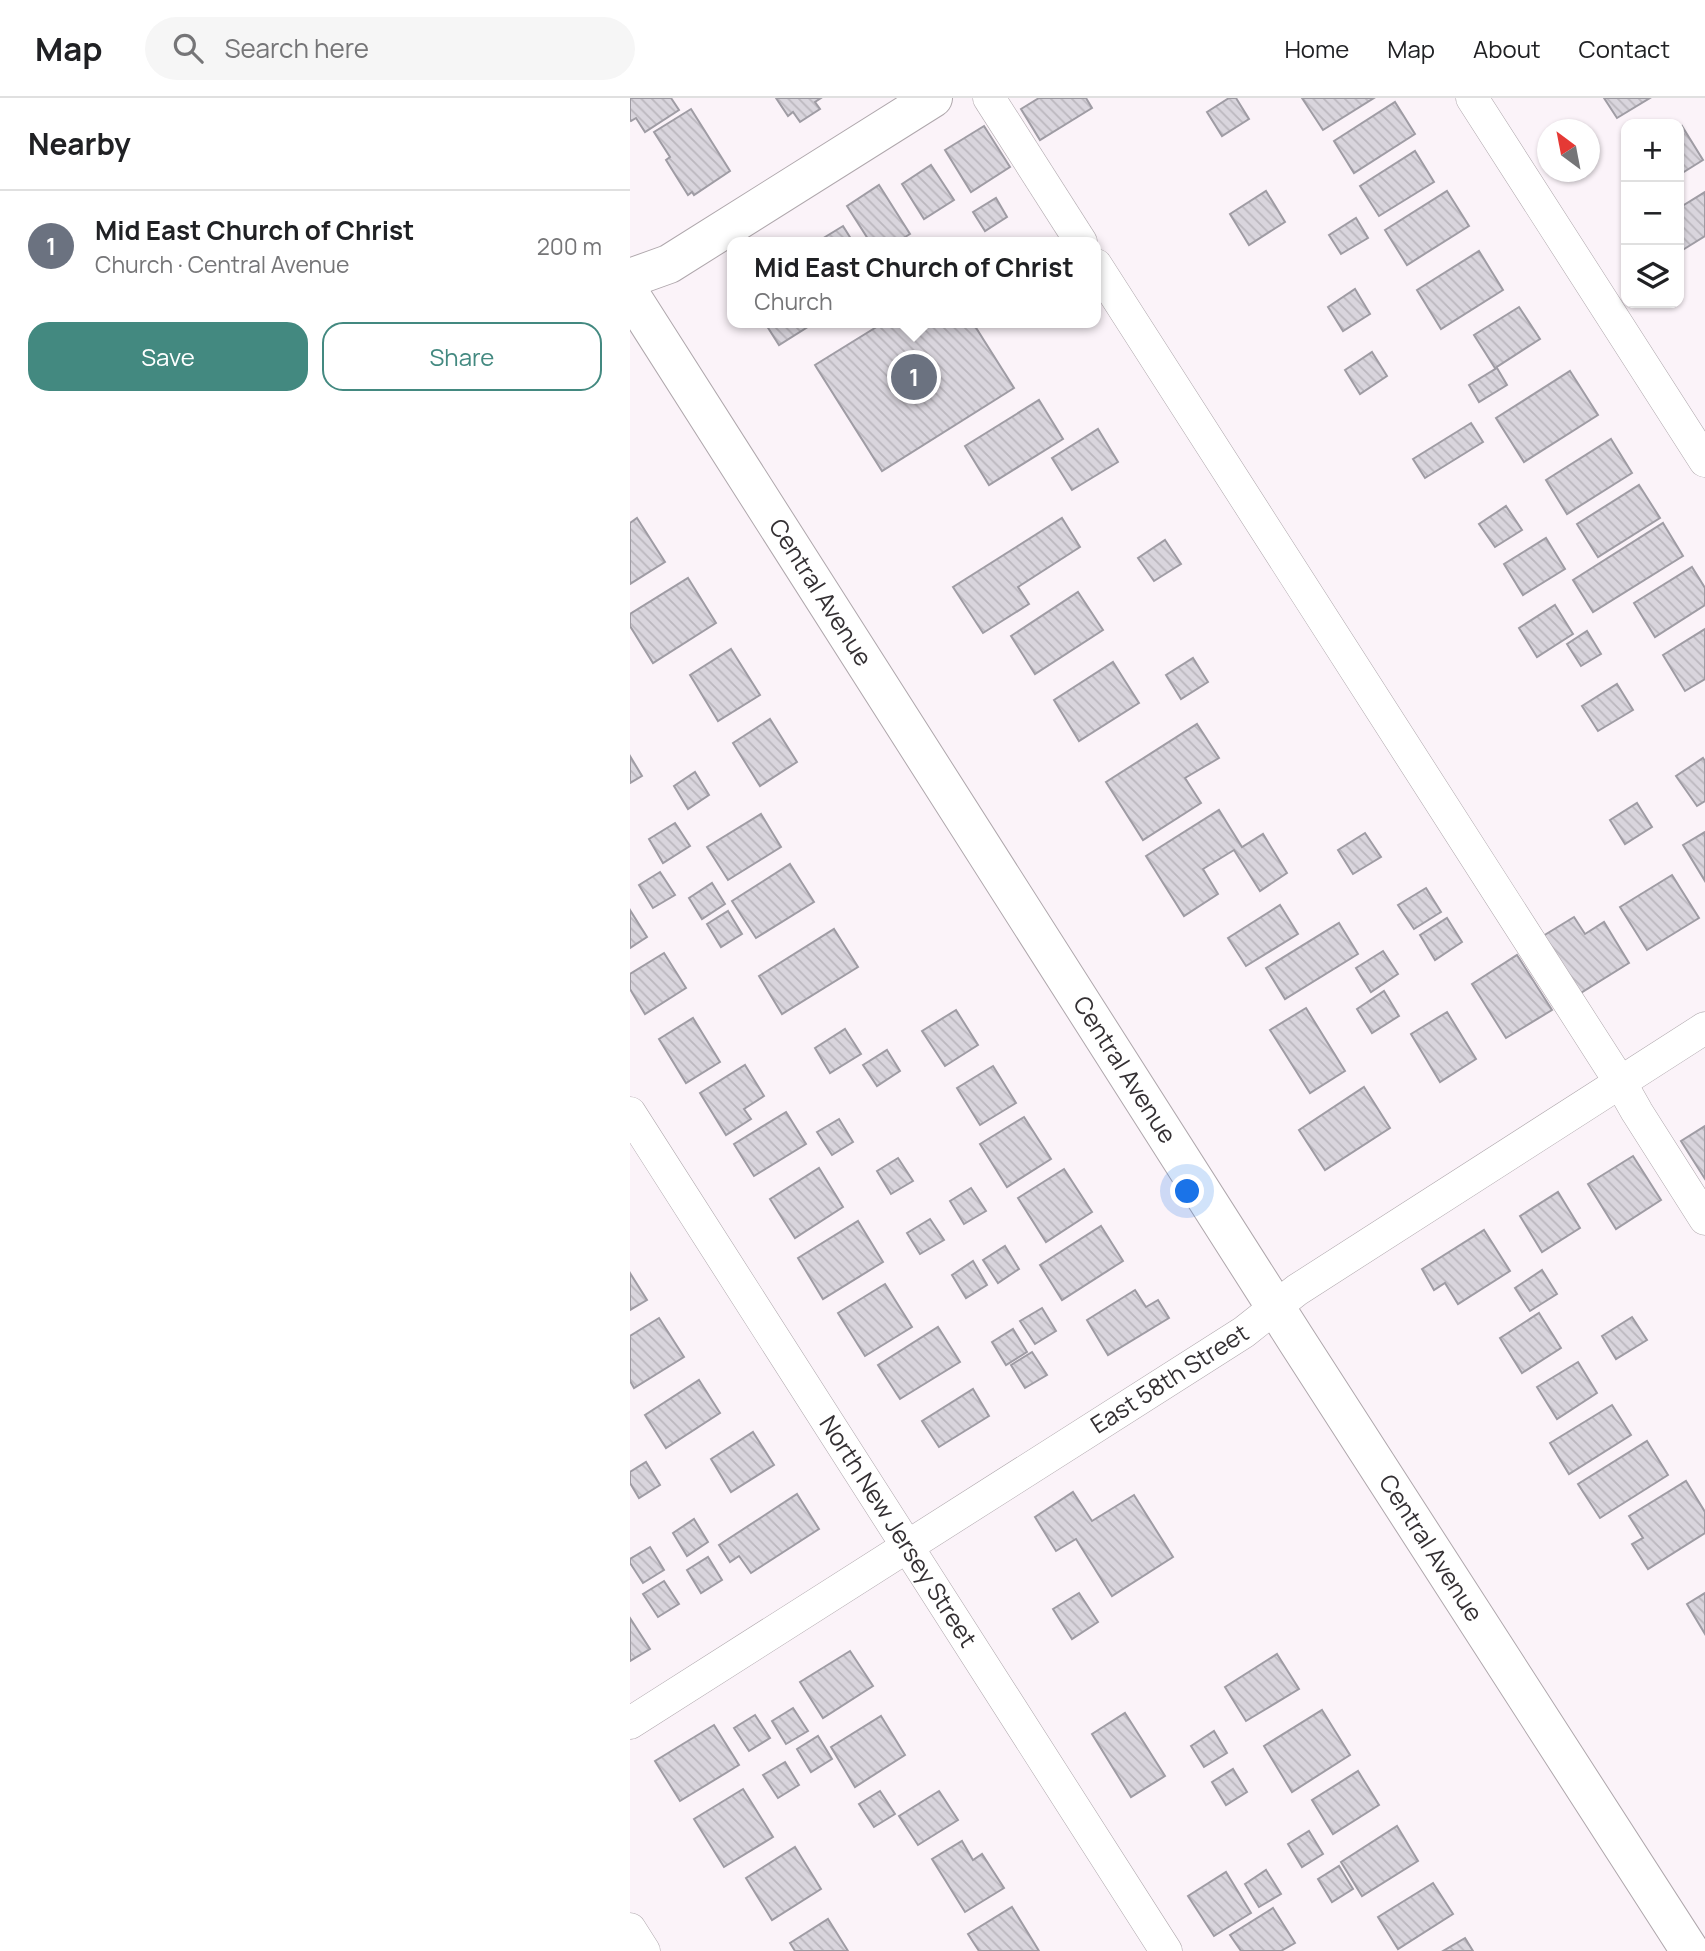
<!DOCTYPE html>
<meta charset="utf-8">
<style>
:root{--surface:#fff;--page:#f6f6f6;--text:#202124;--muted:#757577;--line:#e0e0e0;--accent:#438980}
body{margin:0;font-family:Manrope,sans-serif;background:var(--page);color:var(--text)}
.controls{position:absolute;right:21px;top:21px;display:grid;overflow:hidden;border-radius:14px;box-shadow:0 2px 5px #0004}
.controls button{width:63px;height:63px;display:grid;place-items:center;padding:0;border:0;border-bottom:2px solid var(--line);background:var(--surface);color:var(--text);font:35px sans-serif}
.compass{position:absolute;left:907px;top:21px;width:63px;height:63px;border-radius:50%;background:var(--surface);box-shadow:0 2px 5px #0004;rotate:328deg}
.you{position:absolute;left:558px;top:1094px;width:24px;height:24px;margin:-18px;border:5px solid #fff;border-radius:50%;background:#1a73e8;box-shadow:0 0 0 10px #1a73e833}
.badge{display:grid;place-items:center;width:46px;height:46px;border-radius:50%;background:var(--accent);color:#fff;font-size:23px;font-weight:700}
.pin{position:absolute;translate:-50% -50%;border:4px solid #fff;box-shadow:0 2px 7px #0006}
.popup{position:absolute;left:97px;top:139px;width:374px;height:91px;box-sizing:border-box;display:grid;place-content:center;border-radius:14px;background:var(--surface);filter:drop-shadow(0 2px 5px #0005);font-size:23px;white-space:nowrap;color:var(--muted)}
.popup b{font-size:26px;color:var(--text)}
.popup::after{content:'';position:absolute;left:50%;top:100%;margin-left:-14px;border:14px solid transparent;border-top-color:var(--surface)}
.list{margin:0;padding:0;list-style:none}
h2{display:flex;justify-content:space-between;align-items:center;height:91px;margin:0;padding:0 28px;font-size:30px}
h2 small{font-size:23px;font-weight:400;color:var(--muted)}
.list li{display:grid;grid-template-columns:46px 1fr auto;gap:21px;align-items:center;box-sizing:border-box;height:112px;padding:0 28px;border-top:2px solid var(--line)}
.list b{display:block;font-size:26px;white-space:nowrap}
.list p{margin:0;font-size:23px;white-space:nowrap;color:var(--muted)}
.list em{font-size:23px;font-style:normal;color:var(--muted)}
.actions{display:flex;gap:14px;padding:21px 28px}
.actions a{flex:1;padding:16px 0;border:2px solid var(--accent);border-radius:21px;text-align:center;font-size:24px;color:var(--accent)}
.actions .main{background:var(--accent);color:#fff}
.icon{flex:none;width:38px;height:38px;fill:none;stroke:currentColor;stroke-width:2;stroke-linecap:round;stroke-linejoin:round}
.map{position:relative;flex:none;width:1075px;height:1853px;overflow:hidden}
header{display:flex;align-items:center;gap:42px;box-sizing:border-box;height:98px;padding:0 35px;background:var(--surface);border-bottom:2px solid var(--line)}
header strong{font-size:33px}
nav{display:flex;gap:38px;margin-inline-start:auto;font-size:24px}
.search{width:490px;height:63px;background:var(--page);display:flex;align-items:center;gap:18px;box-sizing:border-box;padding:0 24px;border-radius:38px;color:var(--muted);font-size:26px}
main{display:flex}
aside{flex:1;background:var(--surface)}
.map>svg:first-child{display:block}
.building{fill:url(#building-back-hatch);stroke:#9f9ca4;stroke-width:2}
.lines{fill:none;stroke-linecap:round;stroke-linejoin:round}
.minor-casing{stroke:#afa7ac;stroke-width:33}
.major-casing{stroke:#afa7ac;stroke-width:40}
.minor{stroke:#fff;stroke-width:32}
.major{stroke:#fff;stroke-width:38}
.labels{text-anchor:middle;stroke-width:6;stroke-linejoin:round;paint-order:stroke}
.street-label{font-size:24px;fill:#343033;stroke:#fff}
</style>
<header>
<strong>Map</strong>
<div class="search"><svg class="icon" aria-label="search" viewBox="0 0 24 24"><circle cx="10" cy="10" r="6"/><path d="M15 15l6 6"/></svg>Search here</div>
<nav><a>Home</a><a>Map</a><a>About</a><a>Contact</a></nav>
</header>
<main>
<aside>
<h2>Nearby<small></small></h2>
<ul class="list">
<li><span class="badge" style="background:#6b7280">1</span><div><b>Mid East Church of Christ</b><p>Church · Central Avenue</p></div><em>200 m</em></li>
</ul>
<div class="actions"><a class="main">Save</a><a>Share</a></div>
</aside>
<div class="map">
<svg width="1075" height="1853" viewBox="0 0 1075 1853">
<defs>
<pattern id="building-back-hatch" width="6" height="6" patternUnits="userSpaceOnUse" patternTransform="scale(1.75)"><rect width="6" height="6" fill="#d9d5dd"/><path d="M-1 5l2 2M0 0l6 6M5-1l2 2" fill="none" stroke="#bbb7be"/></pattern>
</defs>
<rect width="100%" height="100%" fill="#fbf3f9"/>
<g class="building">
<polygon points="0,0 41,0 49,12 15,34 6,20 1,23 0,22"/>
<polygon points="146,0 191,0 185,4 190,11 170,24 163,14 158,18"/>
<polygon points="409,0 456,0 462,10 410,42 391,11"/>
<polygon points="599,0 606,0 619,21 592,38 577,14"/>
<polygon points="672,0 744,0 693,32"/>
<polygon points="974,0 1020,0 987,20"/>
<polygon points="765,4 785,36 724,75 704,43"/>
<polygon points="61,11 100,73 64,97 62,94 58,97 36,62 40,59 24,34"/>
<polygon points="354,28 380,69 341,94 315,52"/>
<polygon points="1052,28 1073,62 1049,77 1049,30"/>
<polygon points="785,53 804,84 749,118 730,88"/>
<polygon points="301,67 324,102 294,121 272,86"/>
<polygon points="249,87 280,136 267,144 240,144 217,108"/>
<polygon points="636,93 655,124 619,147 600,116"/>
<polygon points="817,93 839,128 777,167 755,132"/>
<polygon points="1075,94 1075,138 1051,153 1049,150 1049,110"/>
<polygon points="366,100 377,119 355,133 343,114"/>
<polygon points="726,120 738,140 711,156 699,137"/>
<polygon points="213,128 223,144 187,144"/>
<polygon points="849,153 873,192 811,231 787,192"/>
<polygon points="725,191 740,216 713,233 698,209"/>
<polygon points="889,209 910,241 865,270 844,237"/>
<polygon points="135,225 184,225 149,247"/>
<polygon points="253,225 343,225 384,290 252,373 185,267"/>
<polygon points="742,254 757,278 730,296 715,272"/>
<polygon points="867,270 877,287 849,304 839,287"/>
<polygon points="940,273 968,317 894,364 866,320"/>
<polygon points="409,302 433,341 359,387 335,348"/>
<polygon points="841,325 853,344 795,380 783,361"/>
<polygon points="468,331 488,364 442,392 422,360"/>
<polygon points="981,341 1002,375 937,416 916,382"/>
<polygon points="1009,387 1030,420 968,459 947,426"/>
<polygon points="876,408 892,432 865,449 849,426"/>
<polygon points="7,420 35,464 0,486 0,425"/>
<polygon points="432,420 450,449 388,489 399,506 353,535 323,489"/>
<polygon points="1033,425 1053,458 963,514 943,482"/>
<polygon points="916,440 935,471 893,497 874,466"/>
<polygon points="535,442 551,466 524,483 508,460"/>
<polygon points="1062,469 1075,490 1075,507 1025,539 1004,505"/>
<polygon points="58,480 86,525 23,565 0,528 0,516"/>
<polygon points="448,494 473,532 405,576 381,538"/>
<polygon points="925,507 943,536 907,559 889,530"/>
<polygon points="1075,531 1075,581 1055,593 1033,557"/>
<polygon points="957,533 971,556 951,568 937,546"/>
<polygon points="101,551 130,597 88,623 60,577"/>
<polygon points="563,560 578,584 551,601 536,577"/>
<polygon points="483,564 509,605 449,643 424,602"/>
<polygon points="987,586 1003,612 968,633 952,608"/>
<polygon points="140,621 167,664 130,688 103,645"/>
<polygon points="567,626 589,660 555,680 571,705 513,742 476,684"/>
<polygon points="0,658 12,678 0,685"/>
<polygon points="1073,660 1075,663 1075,703 1067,708 1046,678"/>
<polygon points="65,674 79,697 58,711 44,688"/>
<polygon points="1007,705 1022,729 995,746 980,722"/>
<polygon points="589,712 612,749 633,736 657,775 630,793 604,752 573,771 588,796 554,818 516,758"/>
<polygon points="131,716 151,749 98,782 77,749"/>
<polygon points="45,725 60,748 33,765 19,741"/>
<polygon points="1075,734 1075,783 1053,747"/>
<polygon points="735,735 751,759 723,776 708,752"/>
<polygon points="160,766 184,804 126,840 102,803"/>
<polygon points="30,774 45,797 23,810 9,787"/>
<polygon points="1042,777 1069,820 1017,852 990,809"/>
<polygon points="82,785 95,806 72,821 59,800"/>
<polygon points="796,790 811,814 784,831 768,807"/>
<polygon points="650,807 668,836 616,868 598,840"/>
<polygon points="0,812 17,839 0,850"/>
<polygon points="98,813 112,836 91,849 77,826"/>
<polygon points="944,819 955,836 974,824 999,865 949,896 913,838"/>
<polygon points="817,820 832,844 805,862 790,837"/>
<polygon points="709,825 728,856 655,901 636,870"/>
<polygon points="204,831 228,869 152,916 129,878"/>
<polygon points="753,853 768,876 741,894 726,870"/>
<polygon points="34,855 56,890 15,916 0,891 0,876"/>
<polygon points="887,857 922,912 876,940 842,886"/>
<polygon points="754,893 769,918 742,935 727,911"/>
<polygon points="676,910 715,973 680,995 640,932"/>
<polygon points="326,912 348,947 315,968 292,933"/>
<polygon points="817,914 846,961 810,984 781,936"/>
<polygon points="63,920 90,964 56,985 29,941"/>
<polygon points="215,931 231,956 200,975 185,950"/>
<polygon points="257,952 270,973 247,988 233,967"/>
<polygon points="115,967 134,998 114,1011 121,1021 96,1037 70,995"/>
<polygon points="363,968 386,1005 350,1027 327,990"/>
<polygon points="734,989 760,1030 695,1072 669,1032"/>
<polygon points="156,1014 176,1046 124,1078 104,1046"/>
<polygon points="394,1019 421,1061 377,1089 350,1046"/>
<polygon points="209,1021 223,1044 202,1057 187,1034"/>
<polygon points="1075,1028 1075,1081 1051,1043"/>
<polygon points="1003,1058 1031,1102 986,1131 958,1086"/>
<polygon points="268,1060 283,1083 261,1096 247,1073"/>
<polygon points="189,1070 213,1109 165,1140 140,1101"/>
<polygon points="434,1071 462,1114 416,1144 388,1100"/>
<polygon points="341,1090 356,1113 334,1126 320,1103"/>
<polygon points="928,1094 950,1130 912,1154 890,1118"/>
<polygon points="300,1121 314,1142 290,1156 277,1135"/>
<polygon points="228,1123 253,1164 193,1201 168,1160"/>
<polygon points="471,1128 493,1163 432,1202 410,1167"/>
<polygon points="854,1132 880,1173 828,1206 815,1185 804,1192 792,1171"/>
<polygon points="375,1148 389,1171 368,1185 353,1162"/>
<polygon points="343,1163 357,1187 336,1200 322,1177"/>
<polygon points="912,1172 927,1196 900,1213 885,1190"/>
<polygon points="0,1175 17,1202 0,1212"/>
<polygon points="255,1186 282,1229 235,1258 208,1215"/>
<polygon points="505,1192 516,1209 528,1202 539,1220 478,1257 457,1222"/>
<polygon points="412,1210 426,1233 405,1246 390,1223"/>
<polygon points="909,1215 931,1250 892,1275 870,1240"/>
<polygon points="1002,1219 1017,1242 986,1261 972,1238"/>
<polygon points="29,1220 54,1259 4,1290 0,1283 0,1238"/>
<polygon points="308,1229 330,1264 270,1301 248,1267"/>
<polygon points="383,1231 397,1254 376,1267 362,1244"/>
<polygon points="402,1254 417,1277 395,1290 381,1267"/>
<polygon points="948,1264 967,1295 927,1321 907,1289"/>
<polygon points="69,1282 90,1315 36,1350 15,1317"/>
<polygon points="343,1291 359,1318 309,1349 292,1323"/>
<polygon points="982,1307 1001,1337 939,1376 920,1345"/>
<polygon points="123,1334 144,1367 101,1394 81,1361"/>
<polygon points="1017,1343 1038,1377 970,1420 948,1386"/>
<polygon points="16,1364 30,1387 9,1400 0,1385 0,1374"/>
<polygon points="1056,1383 1075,1414 1075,1435 1018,1471 1002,1446 1013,1440 999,1418"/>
<polygon points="443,1394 462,1423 504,1397 543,1459 482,1498 446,1441 426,1453 405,1419"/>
<polygon points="167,1396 189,1431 121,1475 109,1458 100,1464 89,1447"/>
<polygon points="64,1421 78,1444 57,1458 43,1435"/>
<polygon points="20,1449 34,1472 13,1485 0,1465 0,1461"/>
<polygon points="78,1459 92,1482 71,1495 57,1472"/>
<polygon points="34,1483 49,1506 28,1519 13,1496"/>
<polygon points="449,1495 468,1524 442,1541 423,1511"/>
<polygon points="1075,1495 1075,1536 1057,1506"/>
<polygon points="0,1520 20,1551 0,1563"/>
<polygon points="220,1553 243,1588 193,1620 170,1584"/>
<polygon points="647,1556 669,1591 616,1623 595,1589"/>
<polygon points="163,1610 178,1633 156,1646 142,1623"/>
<polygon points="692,1612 720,1657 662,1694 634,1648"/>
<polygon points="495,1615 535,1678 501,1699 462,1636"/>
<polygon points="125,1617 140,1640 119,1653 104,1630"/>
<polygon points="251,1618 275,1657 225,1689 201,1649"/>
<polygon points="84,1627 109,1667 50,1703 25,1663"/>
<polygon points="584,1633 597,1655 574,1669 561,1648"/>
<polygon points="188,1638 202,1661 181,1674 167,1651"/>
<polygon points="155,1664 169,1687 148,1700 133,1677"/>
<polygon points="603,1671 617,1694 596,1707 582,1684"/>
<polygon points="728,1673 749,1707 703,1736 682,1702"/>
<polygon points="113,1691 143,1739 94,1769 64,1721"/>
<polygon points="250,1693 265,1716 244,1729 229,1706"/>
<polygon points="309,1693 328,1722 288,1747 269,1718"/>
<polygon points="767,1728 788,1763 732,1798 711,1764"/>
<polygon points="679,1733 693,1756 672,1769 658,1746"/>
<polygon points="332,1743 343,1762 352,1756 374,1790 335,1814 302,1761"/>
<polygon points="165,1749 191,1791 142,1822 116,1780"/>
<polygon points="709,1768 723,1791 702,1804 688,1781"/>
<polygon points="636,1772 651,1796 629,1809 615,1786"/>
<polygon points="596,1774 621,1815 584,1838 558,1798"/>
<polygon points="803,1785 823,1816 768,1851 748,1819"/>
<polygon points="382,1809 409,1853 349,1853 338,1836"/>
<polygon points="643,1810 665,1845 651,1853 611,1853 600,1837"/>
<polygon points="198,1821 218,1853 165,1853 160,1845"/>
<polygon points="835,1840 843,1853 813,1853"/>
</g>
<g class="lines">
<defs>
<g id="minor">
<polyline points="359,0 451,144"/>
<polyline points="842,0 1075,363"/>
<polyline points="466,167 990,984 1007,1014 1075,1121"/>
<path id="s1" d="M0,1015L536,1853"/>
<path id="s2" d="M0,1625L614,1234L667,1192L1075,930"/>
<polyline points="0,1831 14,1853"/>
</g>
<g id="major">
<polyline points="0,180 39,166 303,0"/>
<path id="s3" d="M0,196L667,1243L1060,1853"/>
</g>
</defs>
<use href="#minor" class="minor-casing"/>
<use href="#major" class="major-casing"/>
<use href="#minor" class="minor"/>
<use href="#major" class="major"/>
</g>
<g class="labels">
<g class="street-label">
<text dy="8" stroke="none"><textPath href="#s3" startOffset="354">Central Avenue</textPath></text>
<text dy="8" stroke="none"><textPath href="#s3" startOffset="920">Central Avenue</textPath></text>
<text dy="8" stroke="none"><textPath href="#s2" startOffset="640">East 58th Street</textPath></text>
<text dy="8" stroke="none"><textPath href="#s1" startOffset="497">North New Jersey Street</textPath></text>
<text dy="8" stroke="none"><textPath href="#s3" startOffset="1488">Central Avenue</textPath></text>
</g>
</g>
</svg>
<div class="controls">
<button>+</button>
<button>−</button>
<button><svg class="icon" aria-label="layers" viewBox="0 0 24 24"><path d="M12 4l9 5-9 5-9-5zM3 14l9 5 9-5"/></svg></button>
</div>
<svg class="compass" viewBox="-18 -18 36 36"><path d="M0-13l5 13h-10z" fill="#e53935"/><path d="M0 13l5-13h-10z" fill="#757577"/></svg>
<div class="you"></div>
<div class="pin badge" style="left:284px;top:279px;background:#6b7280">1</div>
<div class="popup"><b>Mid East Church of Christ</b>Church</div>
</div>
</main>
